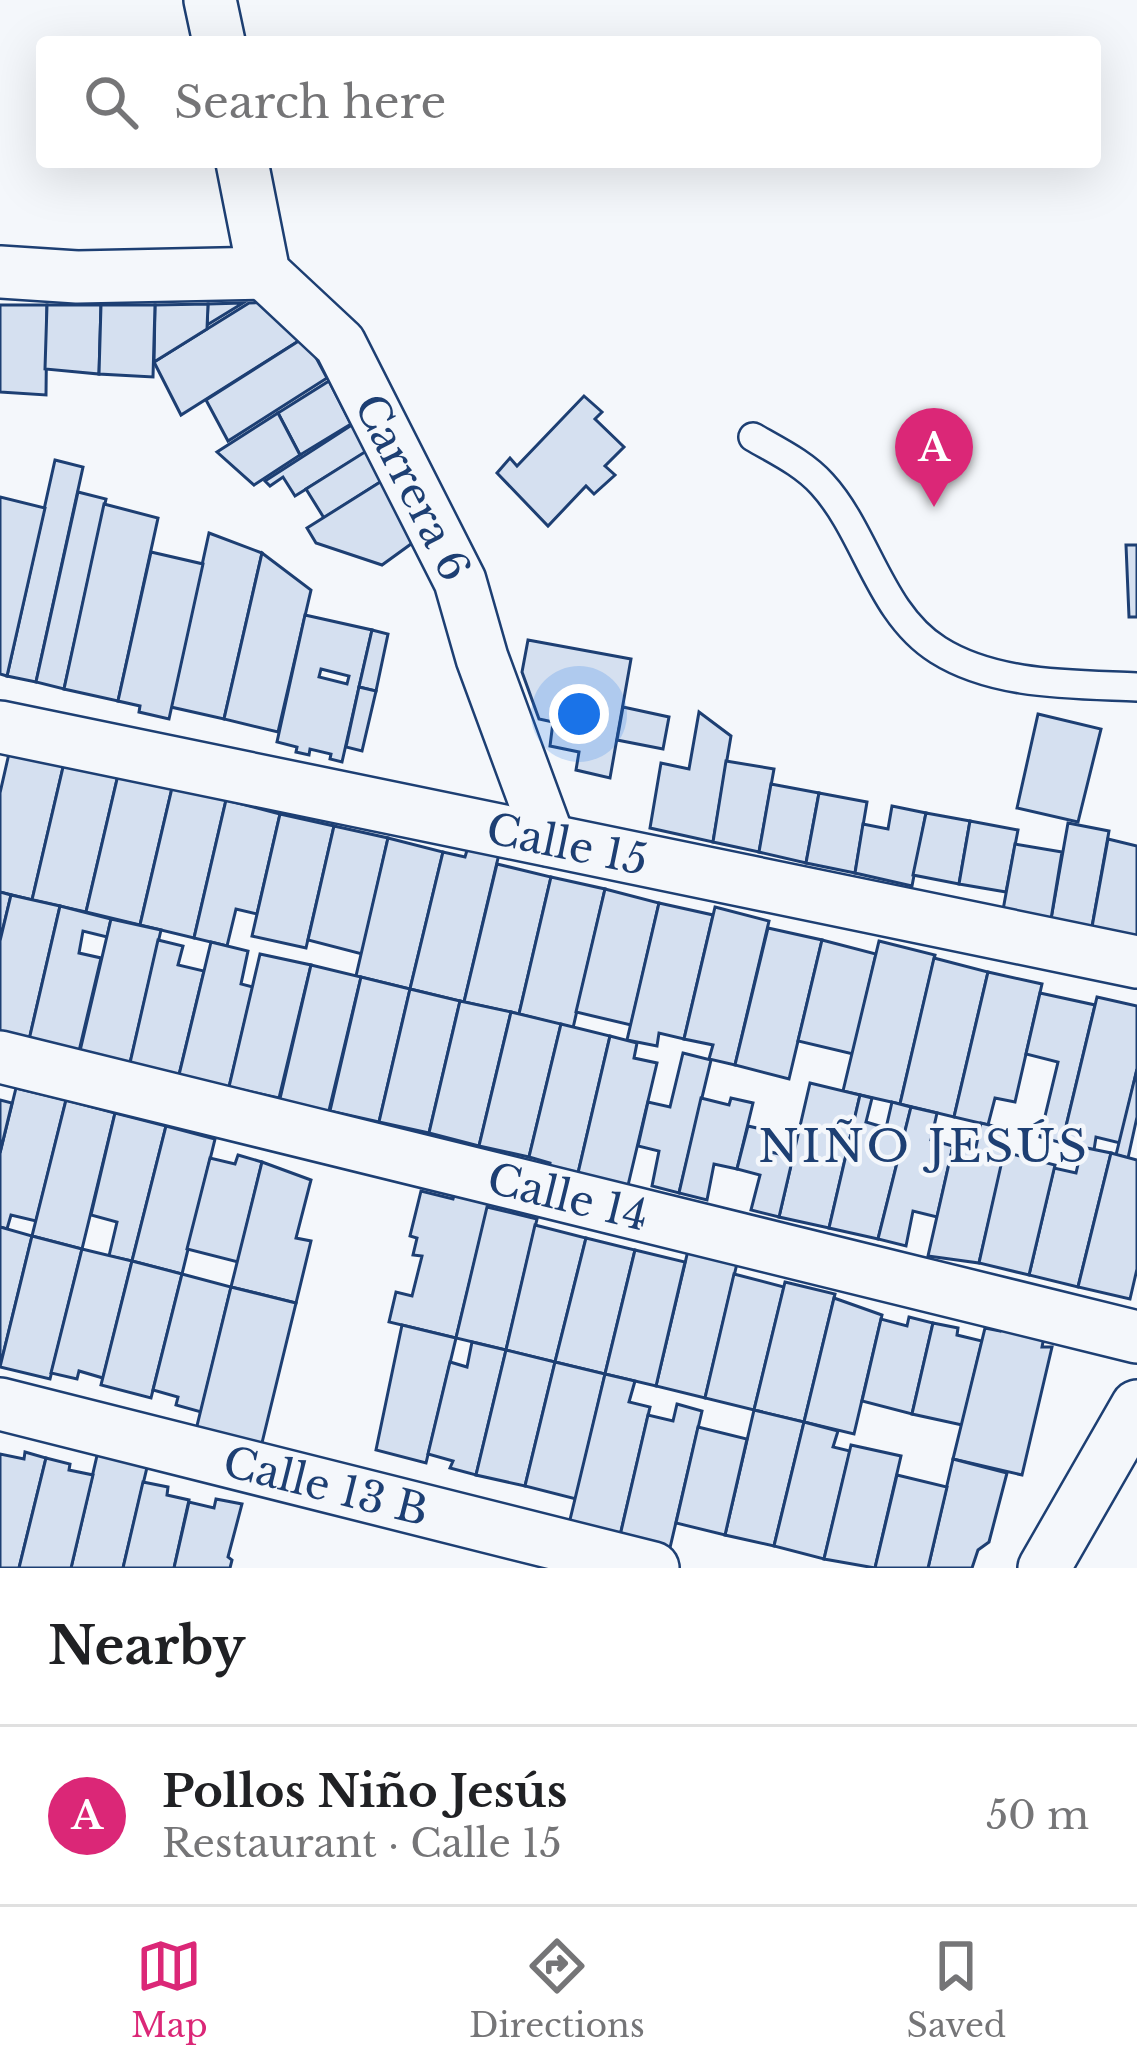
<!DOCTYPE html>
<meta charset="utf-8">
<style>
:root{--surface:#fff;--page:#f6f6f6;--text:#202124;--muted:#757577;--line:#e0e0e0;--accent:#db2777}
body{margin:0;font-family:"Libre Baskerville",serif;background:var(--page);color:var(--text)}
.you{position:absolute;left:579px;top:714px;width:42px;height:42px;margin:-30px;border:9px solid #fff;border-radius:50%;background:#1a73e8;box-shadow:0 0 0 18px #1a73e833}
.badge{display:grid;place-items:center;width:78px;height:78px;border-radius:50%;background:var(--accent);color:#fff;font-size:39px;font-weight:700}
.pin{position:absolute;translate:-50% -99px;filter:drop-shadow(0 3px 6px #0008)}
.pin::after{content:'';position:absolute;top:63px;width:42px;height:36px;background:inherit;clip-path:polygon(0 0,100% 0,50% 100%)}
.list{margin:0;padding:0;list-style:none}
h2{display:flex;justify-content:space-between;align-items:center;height:156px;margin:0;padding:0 48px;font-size:51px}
h2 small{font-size:39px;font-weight:400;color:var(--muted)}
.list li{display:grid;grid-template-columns:78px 1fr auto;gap:36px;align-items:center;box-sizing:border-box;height:180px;padding:0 48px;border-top:3px solid var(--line)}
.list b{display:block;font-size:45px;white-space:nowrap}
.list p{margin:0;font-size:39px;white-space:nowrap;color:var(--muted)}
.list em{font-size:39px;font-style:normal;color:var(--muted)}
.icon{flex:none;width:66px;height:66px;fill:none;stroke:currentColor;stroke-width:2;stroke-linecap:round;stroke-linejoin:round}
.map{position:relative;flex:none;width:1137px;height:1568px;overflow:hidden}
.search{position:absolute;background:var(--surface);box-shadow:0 12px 48px #0002;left:36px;right:36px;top:36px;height:132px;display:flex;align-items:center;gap:30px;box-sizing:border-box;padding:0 42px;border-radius:12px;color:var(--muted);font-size:45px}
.sheet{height:336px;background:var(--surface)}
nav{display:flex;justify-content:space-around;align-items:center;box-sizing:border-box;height:168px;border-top:3px solid var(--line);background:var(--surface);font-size:33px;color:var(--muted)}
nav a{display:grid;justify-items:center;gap:6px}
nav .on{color:var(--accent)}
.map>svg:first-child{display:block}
.building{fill:#d5e0f0;stroke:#1d3f73;stroke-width:3;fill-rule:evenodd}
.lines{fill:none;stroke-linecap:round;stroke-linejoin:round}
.service-casing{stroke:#1d3f73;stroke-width:32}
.minor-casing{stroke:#1d3f73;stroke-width:56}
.service{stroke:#f4f7fb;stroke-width:27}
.minor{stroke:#f4f7fb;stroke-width:51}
.labels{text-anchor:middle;stroke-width:9;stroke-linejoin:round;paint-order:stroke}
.street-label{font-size:42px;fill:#1d3f73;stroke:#f4f7fb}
.neighbourhood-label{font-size:45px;letter-spacing:3px;fill:#1d3f73;stroke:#f4f7fb}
</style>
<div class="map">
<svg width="1137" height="1568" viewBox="0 0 1137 1568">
<rect width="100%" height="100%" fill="#f4f7fb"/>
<g class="building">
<polygon points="282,302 305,337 181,415 154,362 249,303"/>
<polygon points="243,303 207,325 208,304"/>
<polygon points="208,304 207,329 154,362 155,305"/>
<polygon points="0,305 47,305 46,395 0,392"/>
<polygon points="47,305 101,305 99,374 45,369"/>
<polygon points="101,305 155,305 153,377 99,374"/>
<polygon points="305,337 327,378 228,441 206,400"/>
<polygon points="329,381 351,424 300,455 278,413"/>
<polygon points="584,396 602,412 595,419 624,447 605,466 615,475 594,494 586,486 548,526 497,473 510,458 517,466"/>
<polygon points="278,413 300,455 254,485 217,452"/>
<polygon points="358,421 374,447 295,496 283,477 270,486 265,481"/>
<polygon points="368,450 385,479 324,518 306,489"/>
<polygon points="55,460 83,467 36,682 7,676"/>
<polygon points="385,479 422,536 382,565 316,543 307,528"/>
<polygon points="78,492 106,499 64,689 36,682"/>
<polygon points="0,497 45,508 7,676 0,674"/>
<polygon points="104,504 158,518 118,701 64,689"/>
<polygon points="209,533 262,553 224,719 171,707"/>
<polygon points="1126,545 1137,545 1137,617 1129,617"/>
<polygon points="151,552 203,564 169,719 139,712 140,706 118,701"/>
<polygon points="262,553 311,590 278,732 224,719"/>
<path d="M305,615L372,630L342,762L330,759L331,754L310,749L309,755L296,752L297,747L277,742ZM321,669L349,676L347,684L319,677Z"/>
<polygon points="372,630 388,634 376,691 359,687"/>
<polygon points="528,640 631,659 610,778 576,770 579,752 550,746 553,722 539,719 522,672"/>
<polygon points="359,687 376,691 362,751 346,747"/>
<polygon points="623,707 669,717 663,749 617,740"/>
<polygon points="699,712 731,736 713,842 650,828 661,763 689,769"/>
<polygon points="1038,714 1101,729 1078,822 1017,808"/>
<polygon points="10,749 64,763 32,900 0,892 0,793"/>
<polygon points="726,761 774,769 759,852 713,842"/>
<polygon points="64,763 118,775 86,912 32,900"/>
<polygon points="118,775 172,788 140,925 86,912"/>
<polygon points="771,784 819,793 806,863 759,852"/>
<polygon points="172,788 226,800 194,938 140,925"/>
<polygon points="819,793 867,802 855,873 806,863"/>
<polygon points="226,800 280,814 257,914 236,909 227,946 194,938"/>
<polygon points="892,806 926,813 912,886 855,873 863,824 888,829"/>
<polygon points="926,813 970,821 959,884 913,875"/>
<polygon points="280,814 334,826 306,948 252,936"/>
<polygon points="970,821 1018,830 1006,892 959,884"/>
<polygon points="1068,823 1109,831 1092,927 1051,919"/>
<polygon points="334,826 388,838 362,954 308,940"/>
<polygon points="388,838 443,852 410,989 356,976"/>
<polygon points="1108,839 1137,846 1137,938 1092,927"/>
<polygon points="1015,844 1062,852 1051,919 1003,910"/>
<polygon points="468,847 499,854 464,1002 410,989 443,852 465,857"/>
<polygon points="497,864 551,877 519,1014 464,1002"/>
<polygon points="551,877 605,889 573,1028 519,1014"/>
<polygon points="605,889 659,903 631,1025 576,1012"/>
<polygon points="0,892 11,895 0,941"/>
<polygon points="11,895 60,906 29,1040 0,1033 0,941"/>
<polygon points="659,903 713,915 684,1039 659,1033 657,1046 627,1040"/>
<polygon points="60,906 111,919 107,937 83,931 79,953 101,958 79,1051 29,1040"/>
<polygon points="715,907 769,921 735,1065 709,1059 713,1045 684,1039"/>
<polygon points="111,919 161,930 130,1063 76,1068"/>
<polygon points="768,928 822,940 789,1079 735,1065"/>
<polygon points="158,940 183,946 178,965 204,971 179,1075 130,1063"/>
<polygon points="822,940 876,954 853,1054 798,1041"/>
<polygon points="879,941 935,955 900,1104 843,1091"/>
<polygon points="211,942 248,951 241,984 253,987 229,1087 179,1075"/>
<polygon points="260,954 311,965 279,1098 229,1087"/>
<polygon points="934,958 988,972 954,1117 900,1104"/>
<polygon points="311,965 361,977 325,1127 276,1116"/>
<polygon points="988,972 1042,984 1015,1102 995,1098 988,1125 954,1117"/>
<polygon points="361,977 410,989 379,1122 330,1111"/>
<polygon points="410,989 460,1001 429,1133 379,1122"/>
<polygon points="1040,993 1095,1005 1062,1143 1040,1137 1058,1062 1026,1054"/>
<polygon points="1097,997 1137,1006 1137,1069 1120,1143 1096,1137 1094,1150 1062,1143"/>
<polygon points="460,1001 511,1012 479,1146 429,1133"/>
<polygon points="511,1012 561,1024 529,1157 479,1146"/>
<polygon points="561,1024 610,1036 575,1186 547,1179 550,1163 529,1157"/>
<polygon points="610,1036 637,1043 634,1058 657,1063 625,1198 575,1186"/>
<polygon points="683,1053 711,1060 679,1193 652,1186 659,1151 638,1146 648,1102 670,1107"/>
<polygon points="1137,1069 1137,1117 1128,1158 1116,1155"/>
<polygon points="810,1083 860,1095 829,1228 779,1217"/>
<polygon points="16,1088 66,1100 36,1221 11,1215 7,1229 0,1227 0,1153"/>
<polygon points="860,1095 872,1098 866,1122 886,1128 892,1102 911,1107 878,1239 829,1228"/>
<polygon points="701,1098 729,1105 731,1098 753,1103 737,1169 714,1164 707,1200 679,1193"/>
<polygon points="0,1100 12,1103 0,1153"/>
<polygon points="66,1100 115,1113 82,1249 32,1236"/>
<polygon points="911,1107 937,1113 931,1140 953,1146 937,1217 913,1211 906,1246 878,1239"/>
<polygon points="115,1113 166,1126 132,1261 109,1256 117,1222 91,1215"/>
<polygon points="981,1123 1010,1130 979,1263 928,1256 953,1146 955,1142 976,1147"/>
<polygon points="166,1126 215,1139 182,1274 132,1261"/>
<polygon points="748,1126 770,1131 766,1151 793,1157 779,1217 751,1210 760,1175 737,1169"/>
<polygon points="1082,1147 1111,1153 1078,1287 1029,1275 1054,1168 1076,1173"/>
<polygon points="1004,1152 1055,1165 1029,1275 979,1263"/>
<polygon points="1111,1153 1137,1160 1137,1269 1130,1299 1078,1287"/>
<polygon points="238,1155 262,1162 238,1262 187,1249 210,1158 235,1164"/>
<polygon points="262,1162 311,1180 296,1238 311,1241 296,1303 231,1287"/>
<polygon points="457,1186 491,1194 456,1338 389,1322 396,1292 412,1296 422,1256 413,1255 417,1238 410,1236 421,1191 453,1199"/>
<polygon points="487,1207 537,1219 506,1350 456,1338"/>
<polygon points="535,1225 586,1238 555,1362 506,1350"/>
<polygon points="0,1227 32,1236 0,1367"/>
<polygon points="32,1236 82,1249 50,1379 0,1367"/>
<polygon points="586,1238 635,1250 605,1374 555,1362"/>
<polygon points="690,1242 739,1255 705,1398 656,1386"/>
<polygon points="82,1249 132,1261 103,1378 79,1371 77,1379 51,1373"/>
<polygon points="635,1250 685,1262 656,1386 605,1374"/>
<polygon points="132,1261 182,1274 151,1398 101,1385"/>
<polygon points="182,1274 231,1287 201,1412 176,1405 178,1397 153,1390"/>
<polygon points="734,1274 784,1287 754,1410 705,1398"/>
<polygon points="785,1282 835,1294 804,1422 754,1410"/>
<polygon points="231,1287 296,1303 260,1451 195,1434"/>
<polygon points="834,1298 882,1315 854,1434 804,1422"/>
<polygon points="909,1317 933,1323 912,1414 862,1401 881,1319 907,1326"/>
<polygon points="933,1323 958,1328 957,1335 982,1341 962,1425 912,1414"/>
<polygon points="402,1325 456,1338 426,1463 376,1450"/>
<polygon points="1001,1326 1044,1337 1042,1347 1052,1347 1022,1475 953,1459 985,1328 1000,1331"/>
<polygon points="472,1342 506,1350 476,1475 450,1468 453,1461 428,1454 450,1362 467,1367"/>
<polygon points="506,1350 555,1362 525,1486 476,1475"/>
<polygon points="555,1362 605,1374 576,1499 525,1486"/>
<polygon points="605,1374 635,1381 629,1402 650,1407 619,1540 568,1528"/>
<polygon points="677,1404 702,1411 669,1552 619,1540 648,1415 673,1421"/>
<polygon points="754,1410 804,1422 774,1546 725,1535"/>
<polygon points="804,1422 838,1431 833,1447 850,1451 824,1559 774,1546"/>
<polygon points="698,1427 747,1439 725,1535 676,1523"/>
<polygon points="851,1445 901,1456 875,1568 824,1559"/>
<polygon points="99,1447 149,1459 123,1568 71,1568"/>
<polygon points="25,1452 46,1458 19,1568 0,1568 0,1454 24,1459"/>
<polygon points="46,1458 70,1464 69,1470 93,1475 71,1568 19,1568"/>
<polygon points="953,1459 1007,1473 989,1542 978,1550 972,1568 928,1568"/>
<polygon points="897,1475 947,1487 928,1568 875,1568"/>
<polygon points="143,1482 168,1487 167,1495 189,1500 174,1568 123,1568"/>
<polygon points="216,1499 242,1504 228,1557 232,1560 230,1568 174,1568 189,1502 214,1508"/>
</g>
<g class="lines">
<defs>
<path id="service" d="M753,437C777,451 803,463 822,484C867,533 879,613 938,650C995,686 1072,684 1137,687"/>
<g id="minor">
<polyline points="210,0 219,42"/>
<path id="s1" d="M242,162L264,273L340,344L460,581L482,658L549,840"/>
<polyline points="0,272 77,277 264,273"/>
<path id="s2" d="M0,727L1137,962"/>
<path id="s3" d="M0,1057L1137,1337"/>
<path id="s4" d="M0,1404L653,1568"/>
<polyline points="1044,1568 1137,1406"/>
</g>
</defs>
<use href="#service" class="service-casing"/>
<use href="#minor" class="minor-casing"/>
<use href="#service" class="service"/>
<use href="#minor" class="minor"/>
</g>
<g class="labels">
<g class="street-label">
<text dy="15" stroke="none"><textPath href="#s1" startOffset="378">Carrera 6</textPath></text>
<text dy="15" stroke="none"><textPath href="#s2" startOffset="579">Calle 15</textPath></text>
<text dy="15" stroke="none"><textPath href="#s3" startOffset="585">Calle 14</textPath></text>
<text dy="15" stroke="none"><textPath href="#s4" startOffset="336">Calle 13 B</textPath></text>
</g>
<g class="neighbourhood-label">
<text x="924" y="1162">NIÑO JESÚS</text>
</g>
</g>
</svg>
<div class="you"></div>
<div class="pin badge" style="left:934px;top:507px">A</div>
<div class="search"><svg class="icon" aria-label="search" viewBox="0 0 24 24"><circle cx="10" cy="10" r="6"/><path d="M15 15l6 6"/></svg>Search here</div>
</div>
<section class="sheet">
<h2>Nearby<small></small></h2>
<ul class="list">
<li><span class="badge">A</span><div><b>Pollos Niño Jesús</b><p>Restaurant · Calle 15</p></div><em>50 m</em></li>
</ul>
</section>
<nav>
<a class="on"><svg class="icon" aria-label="map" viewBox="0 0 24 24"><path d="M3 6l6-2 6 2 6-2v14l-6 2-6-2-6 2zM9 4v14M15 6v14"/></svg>Map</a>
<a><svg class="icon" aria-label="directions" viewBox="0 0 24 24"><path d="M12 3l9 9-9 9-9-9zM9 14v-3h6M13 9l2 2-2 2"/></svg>Directions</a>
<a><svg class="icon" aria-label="saved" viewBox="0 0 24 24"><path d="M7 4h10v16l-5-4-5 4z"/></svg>Saved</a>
</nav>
